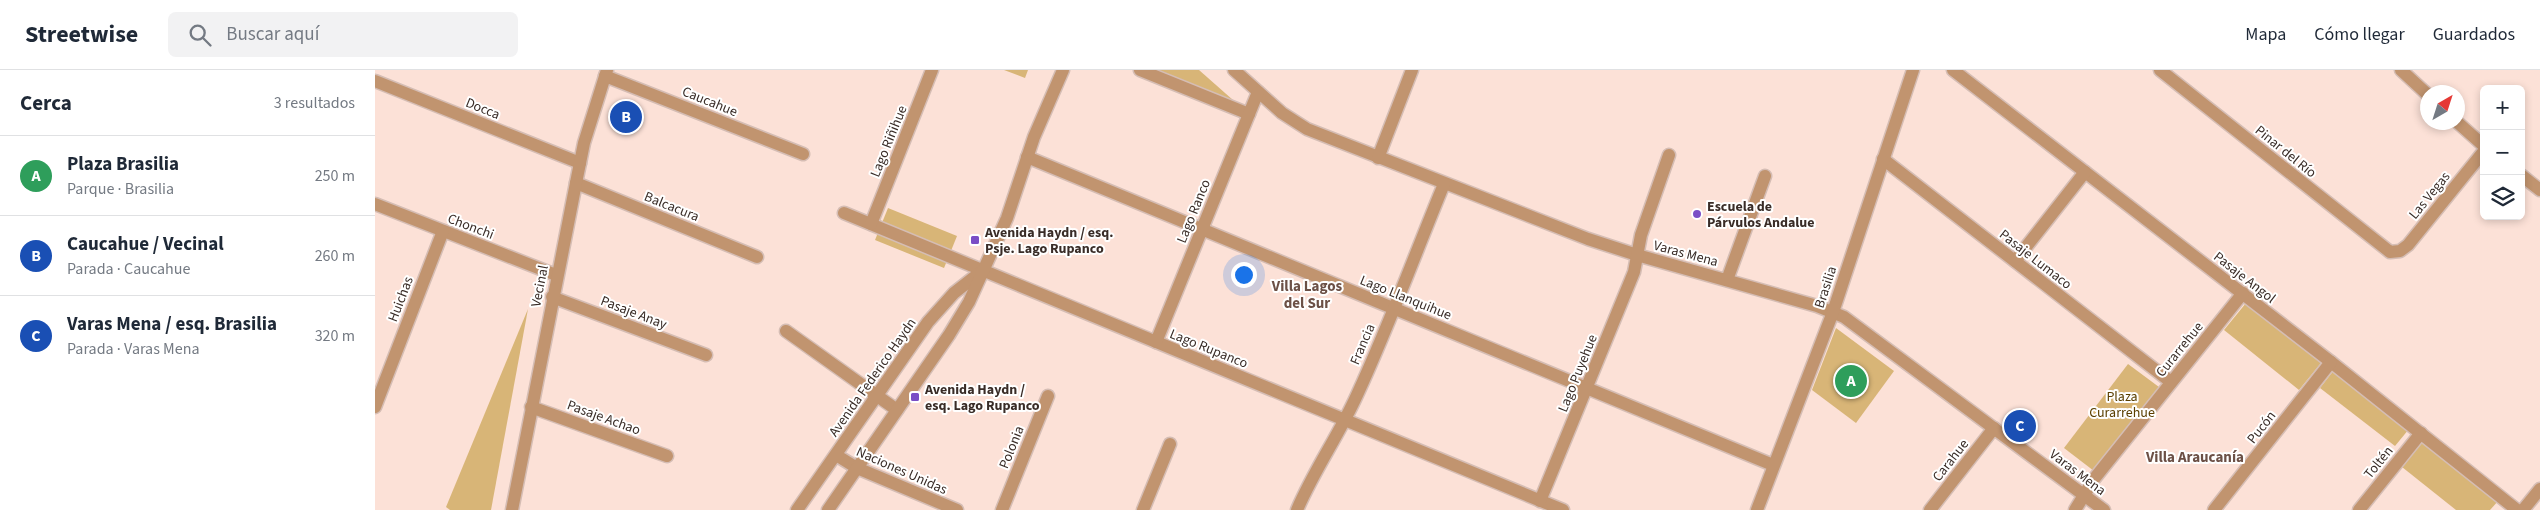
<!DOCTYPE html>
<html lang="es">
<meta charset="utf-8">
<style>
:root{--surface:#fff;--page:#f2f2f3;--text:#1f2937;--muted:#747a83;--line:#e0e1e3;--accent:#ea580c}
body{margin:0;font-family:"Source Sans 3",sans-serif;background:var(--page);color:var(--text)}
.controls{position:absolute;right:15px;top:15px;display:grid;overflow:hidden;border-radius:8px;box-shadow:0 2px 8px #0003}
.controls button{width:45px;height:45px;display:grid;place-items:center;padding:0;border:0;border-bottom:1px solid var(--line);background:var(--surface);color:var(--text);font:25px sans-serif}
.compass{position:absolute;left:2045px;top:15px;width:45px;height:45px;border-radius:50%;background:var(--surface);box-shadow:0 2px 8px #0003;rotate:39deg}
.you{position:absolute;left:868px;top:204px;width:18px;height:18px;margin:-12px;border:4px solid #fff;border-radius:50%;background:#1a73e8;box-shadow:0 0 0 8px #1a73e833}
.badge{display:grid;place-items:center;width:32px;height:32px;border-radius:50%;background:var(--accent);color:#fff;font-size:16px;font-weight:700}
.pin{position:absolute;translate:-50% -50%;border:2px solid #fff;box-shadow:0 1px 5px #0006}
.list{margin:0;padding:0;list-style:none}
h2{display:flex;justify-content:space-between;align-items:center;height:65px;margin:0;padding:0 20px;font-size:21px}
h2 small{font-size:16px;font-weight:400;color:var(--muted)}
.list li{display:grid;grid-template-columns:32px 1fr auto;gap:15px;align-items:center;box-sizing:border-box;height:80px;padding:0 20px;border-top:1px solid var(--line)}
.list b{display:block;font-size:19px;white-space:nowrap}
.list p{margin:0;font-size:16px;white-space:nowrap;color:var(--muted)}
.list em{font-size:16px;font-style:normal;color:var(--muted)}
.icon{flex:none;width:28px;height:28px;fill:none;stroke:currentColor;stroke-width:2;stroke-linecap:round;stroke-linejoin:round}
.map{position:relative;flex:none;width:2165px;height:440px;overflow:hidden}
header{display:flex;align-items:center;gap:30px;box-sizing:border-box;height:70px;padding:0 25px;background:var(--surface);border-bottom:1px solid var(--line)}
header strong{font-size:24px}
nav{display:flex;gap:28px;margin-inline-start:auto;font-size:18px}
.search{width:350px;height:45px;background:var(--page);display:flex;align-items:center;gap:12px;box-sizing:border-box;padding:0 18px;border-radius:8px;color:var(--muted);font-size:19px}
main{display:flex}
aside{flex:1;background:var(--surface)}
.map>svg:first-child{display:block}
.green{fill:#d8b577}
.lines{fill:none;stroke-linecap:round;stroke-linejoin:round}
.minor-casing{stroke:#d5bdb4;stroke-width:15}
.minor{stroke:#c1946f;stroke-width:12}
.poi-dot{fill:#7a4ec6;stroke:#fff;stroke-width:2}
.labels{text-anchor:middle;stroke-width:4;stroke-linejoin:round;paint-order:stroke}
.street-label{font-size:14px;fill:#392c27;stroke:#fff}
.poi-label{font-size:14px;font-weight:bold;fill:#392c27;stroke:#fff;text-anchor:start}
.park-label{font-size:14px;fill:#5b3f00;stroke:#fff}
.neighbourhood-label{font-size:15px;font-weight:bold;fill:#6c5046;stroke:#fff}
</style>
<header>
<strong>Streetwise</strong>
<div class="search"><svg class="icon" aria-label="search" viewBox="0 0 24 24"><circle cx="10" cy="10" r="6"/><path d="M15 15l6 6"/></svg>Buscar aquí</div>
<nav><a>Mapa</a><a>Cómo llegar</a><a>Guardados</a></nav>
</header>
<main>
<aside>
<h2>Cerca<small>3 resultados</small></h2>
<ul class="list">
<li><span class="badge" style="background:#2e9e5b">A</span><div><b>Plaza Brasilia</b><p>Parque · Brasilia</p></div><em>250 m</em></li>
<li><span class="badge" style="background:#1a4fb4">B</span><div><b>Caucahue / Vecinal</b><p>Parada · Caucahue</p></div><em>260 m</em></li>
<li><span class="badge" style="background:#1a4fb4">C</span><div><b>Varas Mena / esq. Brasilia</b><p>Parada · Varas Mena</p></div><em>320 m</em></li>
</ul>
</aside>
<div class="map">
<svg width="2165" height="440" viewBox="0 0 2165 440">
<rect width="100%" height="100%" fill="#fce1d7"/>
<g class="green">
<polygon points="629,0 653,0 650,8"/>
<polygon points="773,0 824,0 867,38"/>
<polygon points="513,138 582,166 569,198 500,170"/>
<polygon points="1871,233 1946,293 1924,320 1849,260"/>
<polygon points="153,239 116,440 75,440 71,437"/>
<polygon points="1461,258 1519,301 1481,353 1437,320"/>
<polygon points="1753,294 1784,317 1719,401 1689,378"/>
<polygon points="1959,300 2034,359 2020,376 1945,318"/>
<polygon points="2049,370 2124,430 2115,440 2081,440 2027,397"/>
</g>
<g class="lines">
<defs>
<g id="minor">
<polyline points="765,0 874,44"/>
<polyline points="859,0 907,43 932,59 1213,169 1262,185 1442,236 1469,247 1729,440"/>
<polyline points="1578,0 1956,292 2142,440"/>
<polyline points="1785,0 2015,182 2025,181 2033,175 2109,81"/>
<polyline points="2026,0 2052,24"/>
<polyline points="230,6 428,84"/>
<polyline points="0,11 205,93"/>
<polyline points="2082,52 2109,76"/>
<polyline points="652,87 1398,395"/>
<polyline points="1003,88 1037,0"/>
<polyline points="1508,89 1796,312"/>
<polyline points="2146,105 2165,120"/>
<polyline points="201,113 382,187"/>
<polyline points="0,134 181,205"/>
<polyline points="469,143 1188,440"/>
<polyline points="496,154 557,0"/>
<polyline points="1640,191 1710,102"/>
<polyline points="1352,210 1390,106"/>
<polyline points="177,227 331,285"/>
<polyline points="411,261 522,340"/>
<polyline points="781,272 883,22"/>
<polyline points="0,337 68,161"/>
<polyline points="156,337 292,386"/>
<polyline points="461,385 482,398 582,440"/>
<polyline points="1165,431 1259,202 1266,165 1294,85"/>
<polyline points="137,440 201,113 209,73 232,0"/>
<polyline points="422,440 553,252 579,223 607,201"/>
<polyline points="453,440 574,265 594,232 632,148 659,67 688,0"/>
<polyline points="627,440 673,326"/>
<polyline points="768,440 795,374"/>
<path d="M922,440C939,400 964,365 982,325C1014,256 1040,184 1069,114"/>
<polyline points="1382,440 1458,242 1538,0"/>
<polyline points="1555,440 1619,358"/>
<polyline points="1700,440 1719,409 1868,223"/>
<polyline points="1839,440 1956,292"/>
<polyline points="1984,440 2046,363"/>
<polyline points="2148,440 2165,419"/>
</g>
</defs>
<use href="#minor" class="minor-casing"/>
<use href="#minor" class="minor"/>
</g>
<g class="poi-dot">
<circle cx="1322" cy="144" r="5"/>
<rect x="595" y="165" width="10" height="10" rx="2.5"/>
<rect x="535" y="322" width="10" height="10" rx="2.5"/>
</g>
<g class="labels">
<g class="street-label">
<text transform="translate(335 31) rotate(22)" y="5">Caucahue</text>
<text transform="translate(108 38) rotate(22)" y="5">Docca</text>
<text transform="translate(513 71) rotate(-68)" y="5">Lago Riñihue</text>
<text transform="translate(1911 81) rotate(39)" y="5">Pinar del Río</text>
<text transform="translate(2054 125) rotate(-51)" y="5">Las Vegas</text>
<text transform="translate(297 136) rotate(22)" y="5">Balcacura</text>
<text transform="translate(818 141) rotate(-68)" y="5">Lago Ranco</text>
<text transform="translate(96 156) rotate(21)" y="5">Chonchi</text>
<text transform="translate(1311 183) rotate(15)" y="5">Varas Mena</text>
<text transform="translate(1661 189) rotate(38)" y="5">Pasaje Lumaco</text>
<text transform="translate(1870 207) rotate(38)" y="5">Pasaje Angol</text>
<text transform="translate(164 216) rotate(-79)" y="5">Vecinal</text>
<text transform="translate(1450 217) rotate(-72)" y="5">Brasilia</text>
<text transform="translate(1031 227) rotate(22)" y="5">Lago Llanquihue</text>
<text transform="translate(25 229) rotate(-69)" y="5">Huichas</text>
<text transform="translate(259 242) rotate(21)" y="5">Pasaje Anay</text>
<text transform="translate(987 274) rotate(-67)" y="5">Francia</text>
<text transform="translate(834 278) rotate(22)" y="5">Lago Rupanco</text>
<text transform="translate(1804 279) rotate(-51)" y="5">Curarrehue</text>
<text transform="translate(1202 303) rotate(-68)" y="5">Lago Puyehue</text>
<text transform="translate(497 307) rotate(-55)" y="5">Avenida Federico Haydn</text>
<text transform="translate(229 347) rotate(20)" y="5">Pasaje Achao</text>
<text transform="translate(1886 357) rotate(-52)" y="5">Pucón</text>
<text transform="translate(636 377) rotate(-68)" y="5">Polonia</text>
<text transform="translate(1575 390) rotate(-52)" y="5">Carahue</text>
<text transform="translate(2003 392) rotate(-51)" y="5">Toltén</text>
<text transform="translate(527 400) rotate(24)" y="5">Naciones Unidas</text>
<text transform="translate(1703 402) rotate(37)" y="5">Varas Mena</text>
</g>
<g class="poi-label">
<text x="1332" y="141">Escuela de<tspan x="1332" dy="16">Párvulos Andalue</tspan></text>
<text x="610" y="167">Avenida Haydn / esq.<tspan x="610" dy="16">Psje. Lago Rupanco</tspan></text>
<text x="550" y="324">Avenida Haydn /<tspan x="550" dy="16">esq. Lago Rupanco</tspan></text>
</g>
<g class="park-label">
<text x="1747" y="331">Plaza<tspan x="1747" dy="16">Curarrehue</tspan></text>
</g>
<g class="neighbourhood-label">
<text x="932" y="221">Villa Lagos<tspan x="932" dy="17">del Sur</tspan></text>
<text x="1820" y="392">Villa Araucanía</text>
</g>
</g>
</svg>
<div class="controls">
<button>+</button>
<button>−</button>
<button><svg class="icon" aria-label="layers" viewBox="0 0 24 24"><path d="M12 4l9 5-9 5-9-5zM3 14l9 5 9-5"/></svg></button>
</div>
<svg class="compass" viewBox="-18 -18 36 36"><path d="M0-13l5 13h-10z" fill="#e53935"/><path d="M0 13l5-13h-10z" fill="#747a83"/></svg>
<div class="you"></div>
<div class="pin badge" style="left:1476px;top:311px;background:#2e9e5b">A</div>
<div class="pin badge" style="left:251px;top:47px;background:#1a4fb4">B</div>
<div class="pin badge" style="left:1645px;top:356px;background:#1a4fb4">C</div>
</div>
</main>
